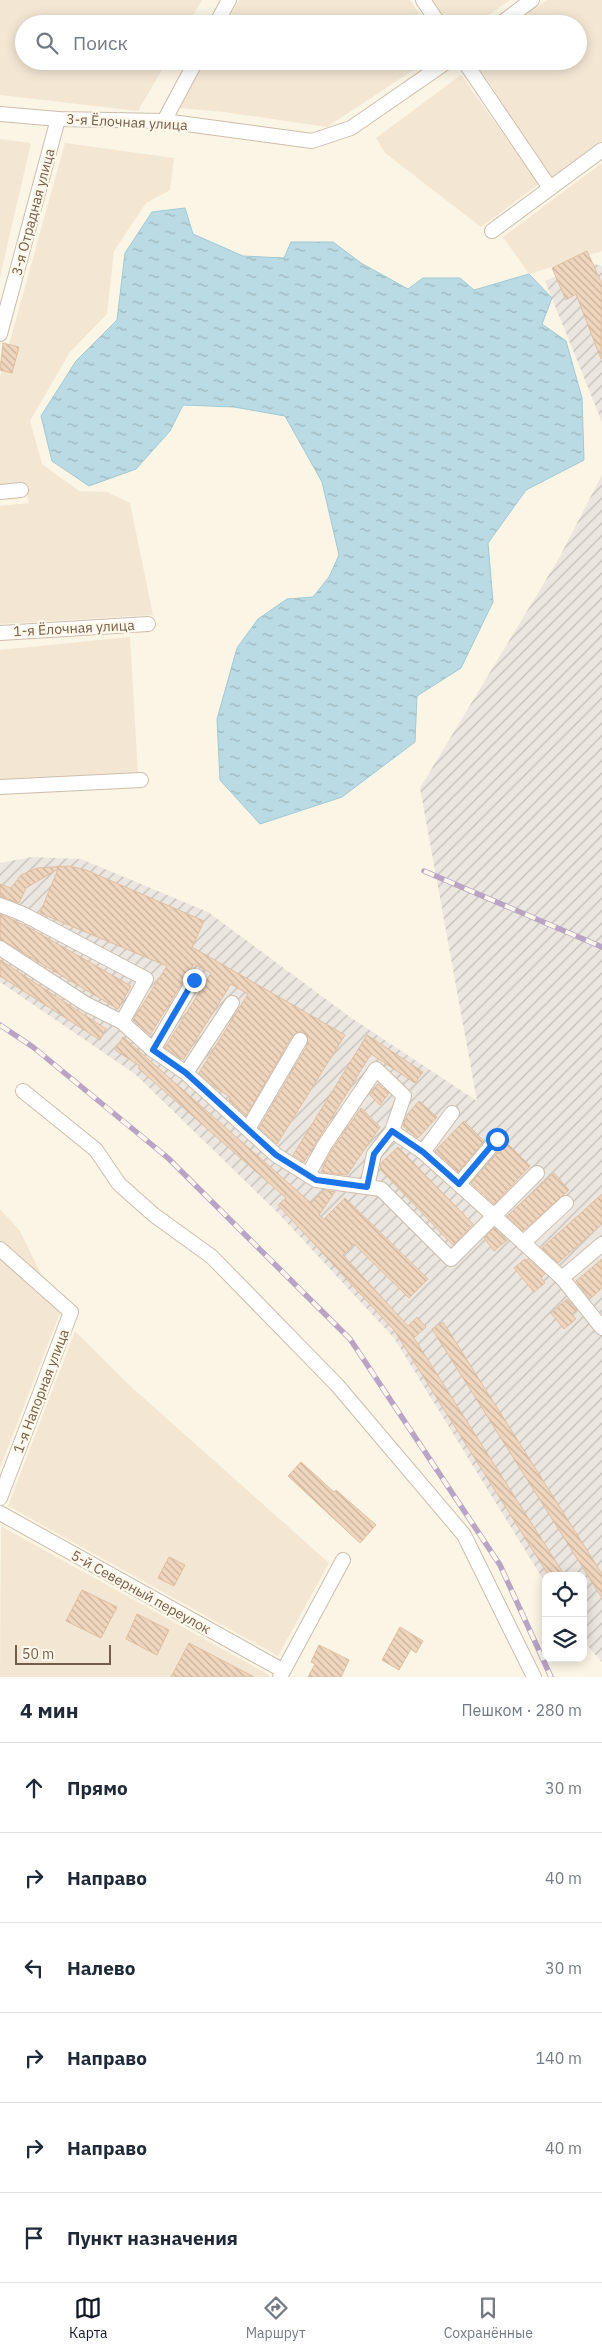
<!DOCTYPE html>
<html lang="ru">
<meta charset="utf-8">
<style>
:root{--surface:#fff;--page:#f6f6f7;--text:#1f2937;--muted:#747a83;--line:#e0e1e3;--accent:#111827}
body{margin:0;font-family:"IBM Plex Sans",sans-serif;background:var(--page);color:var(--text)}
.controls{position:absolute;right:15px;bottom:15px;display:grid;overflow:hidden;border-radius:10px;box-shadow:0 2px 12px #0003}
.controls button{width:45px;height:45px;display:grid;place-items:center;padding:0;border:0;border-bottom:1px solid var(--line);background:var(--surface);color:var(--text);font:25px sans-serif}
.scale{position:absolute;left:15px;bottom:12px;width:96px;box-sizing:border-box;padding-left:5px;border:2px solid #735d4b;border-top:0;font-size:14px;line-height:18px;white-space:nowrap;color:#735d4b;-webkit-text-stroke:4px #fef8eb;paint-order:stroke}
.stop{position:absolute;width:15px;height:15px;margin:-11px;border:4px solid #1a73e8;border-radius:50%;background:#fff}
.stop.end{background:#1a73e8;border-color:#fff;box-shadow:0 1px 5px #0008}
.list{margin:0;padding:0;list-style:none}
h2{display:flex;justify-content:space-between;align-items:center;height:65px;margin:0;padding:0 20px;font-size:21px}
h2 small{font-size:16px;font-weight:400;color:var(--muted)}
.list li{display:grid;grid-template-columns:32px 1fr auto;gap:15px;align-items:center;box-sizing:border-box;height:90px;padding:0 20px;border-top:1px solid var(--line)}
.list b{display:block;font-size:19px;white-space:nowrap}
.list em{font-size:16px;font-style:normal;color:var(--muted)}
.icon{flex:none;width:28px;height:28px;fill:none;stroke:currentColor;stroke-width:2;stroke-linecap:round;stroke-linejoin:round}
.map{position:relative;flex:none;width:602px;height:1677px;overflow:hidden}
.search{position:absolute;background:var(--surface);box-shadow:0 2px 12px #0003;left:15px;right:15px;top:15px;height:55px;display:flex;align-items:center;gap:12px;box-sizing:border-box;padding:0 18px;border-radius:28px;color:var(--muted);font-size:19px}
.sheet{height:605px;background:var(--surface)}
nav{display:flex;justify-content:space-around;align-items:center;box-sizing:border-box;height:70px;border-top:1px solid var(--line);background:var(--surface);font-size:14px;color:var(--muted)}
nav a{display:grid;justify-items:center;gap:2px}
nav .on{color:var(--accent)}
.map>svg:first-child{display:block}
.residential{fill:#f3e7d4}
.industrial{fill:url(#industrial-furrows)}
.water{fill:url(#water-ripples);stroke:#a1c9d6}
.building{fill:url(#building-back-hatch);stroke:#e2be9f}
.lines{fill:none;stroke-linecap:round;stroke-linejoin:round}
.minor-casing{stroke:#cdbdac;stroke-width:16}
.minor{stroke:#fff;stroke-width:14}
.rail-casing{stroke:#b8a4c5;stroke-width:5.5}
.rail{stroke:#fef8eb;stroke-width:4;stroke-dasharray:11;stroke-linecap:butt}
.route{stroke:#1a73e8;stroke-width:6}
.labels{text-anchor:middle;stroke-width:4.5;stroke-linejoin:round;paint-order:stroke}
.street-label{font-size:14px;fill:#735d4b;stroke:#fef8eb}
</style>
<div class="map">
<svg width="602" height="1677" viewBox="0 0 602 1677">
<defs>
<pattern id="industrial-furrows" width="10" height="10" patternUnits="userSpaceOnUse" patternTransform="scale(1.25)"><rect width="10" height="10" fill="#ebe6df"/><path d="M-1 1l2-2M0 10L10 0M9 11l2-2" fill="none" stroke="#c3beb7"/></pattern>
<pattern id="water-ripples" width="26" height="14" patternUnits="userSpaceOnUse" patternTransform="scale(1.25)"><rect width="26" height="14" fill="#badbe4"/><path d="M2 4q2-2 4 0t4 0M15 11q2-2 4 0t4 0" fill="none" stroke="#9cb5bb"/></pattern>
<pattern id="building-back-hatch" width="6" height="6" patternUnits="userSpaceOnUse" patternTransform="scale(1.25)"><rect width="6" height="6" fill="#f0d6be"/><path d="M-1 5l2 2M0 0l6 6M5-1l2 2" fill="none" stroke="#c7b19c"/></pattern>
</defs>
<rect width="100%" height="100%" fill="#fbf5e5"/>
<g class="residential">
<polygon points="0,0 202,0 188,24 24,24 24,61 167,61 138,111 0,95"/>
<polygon points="239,0 410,0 426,24 226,24"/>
<polygon points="432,0 510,0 476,24 448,24"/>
<polygon points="547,0 602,0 602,141 551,179 475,61 578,61 578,24 513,24"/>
<polygon points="205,61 427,61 327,127 224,112 178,108"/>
<polygon points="461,75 539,184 481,227 385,153 376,138"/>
<polygon points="0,139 31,143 0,277"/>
<polygon points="65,143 174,158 170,190 146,203 114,251 107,314 70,352 30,421 42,464 79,491 107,492 130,503 153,615 0,624 0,506 29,503 25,486 0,489 0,377"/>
<polygon points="602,163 602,251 529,274 503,237"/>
<polygon points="130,637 138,774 0,782 0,650"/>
<polygon points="0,1209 20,1231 60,1313 0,1468"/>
<polygon points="75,1331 128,1384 329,1563 278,1656 8,1506"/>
<polygon points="1,1526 269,1675 269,1677 0,1677"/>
</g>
<g class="industrial">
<polygon points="587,262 602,266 602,422 545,281"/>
<polygon points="602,475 602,1662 583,1641 583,1576 546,1576 546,1584 394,1338 278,1213 135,1074 0,982 0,863 32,857 81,859 208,912 350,1017 477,1101 420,788 558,560"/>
</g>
<polygon class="water" points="185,208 193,234 243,256 284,258 291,242 333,242 361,263 408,289 423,278 460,278 474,290 529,274 552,298 542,324 566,341 582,398 584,460 526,490 488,543 493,602 461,668 417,696 415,742 342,797 260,824 220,780 217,719 237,648 258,619 287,599 313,597 329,577 339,555 322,482 285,416 234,407 183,405 170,431 136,469 89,486 52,461 41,416 76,361 117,320 125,253 152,212"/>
<g class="building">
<polygon points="587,251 602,284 601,359 576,294 566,300 552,268"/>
<polygon points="3,343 19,347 12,373 0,370"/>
<polygon points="69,866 86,870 204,921 192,947 345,1035 277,1144 259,1128 308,1044 307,1035 300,1031 292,1036 246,1116 229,1100 230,1097 216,1088 199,1073 248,994 231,984 183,1060 165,1048 211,973 194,964 150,1035 133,1020 167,966 40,913 58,869 26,888 19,903 0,896 0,884 11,888 21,875 37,868"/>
<polygon points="0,914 28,927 131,986 118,1009 0,939"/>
<polygon points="0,960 106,1029 100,1040 0,976"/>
<polygon points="367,1035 423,1072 415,1083 371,1054 304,1162 293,1155"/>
<polygon points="123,1037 311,1203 324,1190 335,1192 319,1215 324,1219 345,1198 428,1279 409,1298 354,1244 343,1255 408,1326 417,1317 426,1327 414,1338 565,1576 549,1576 394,1330 278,1205 286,1198 138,1068 140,1066 115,1050"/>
<polygon points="378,1084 389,1093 380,1105 370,1095"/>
<polygon points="419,1101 437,1117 418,1138 403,1126 407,1115"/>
<polygon points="361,1108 380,1127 347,1175 321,1172 330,1153"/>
<polygon points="464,1121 484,1141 458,1172 435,1151"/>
<polygon points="508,1144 530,1166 494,1204 471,1183 497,1153 498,1154"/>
<polygon points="398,1147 473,1224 453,1245 380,1169 381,1163"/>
<polygon points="554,1173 569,1190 523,1231 507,1216"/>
<polygon points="602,1194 602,1224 558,1263 542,1248"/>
<polygon points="494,1228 507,1240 494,1251 484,1238"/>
<polygon points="525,1259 526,1261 528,1259 545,1274 541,1278 545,1283 534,1292 514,1268"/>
<polygon points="602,1259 602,1288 590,1299 576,1281"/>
<polygon points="567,1299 577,1310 572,1314 576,1319 564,1329 551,1313"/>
<polygon points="443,1322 602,1574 602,1598 432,1329"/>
<polygon points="301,1462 334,1492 336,1490 376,1525 360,1543 288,1476"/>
<polygon points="169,1557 185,1565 174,1586 158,1578"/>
<polygon points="82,1590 117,1607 101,1638 66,1621"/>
<polygon points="137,1614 169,1630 157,1655 126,1639"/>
<polygon points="400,1627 423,1641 416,1653 411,1649 399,1670 382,1660"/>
<polygon points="189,1643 254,1677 171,1677"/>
<polygon points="319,1645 349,1660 341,1677 308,1677 315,1664 311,1662"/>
</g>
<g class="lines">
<defs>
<g id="minor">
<polyline points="423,0 439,24"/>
<polyline points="216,24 229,0"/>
<polyline points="500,24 532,0"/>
<polyline points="464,61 550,188"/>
<polyline points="0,114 58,119 164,121 312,141 351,128 448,61"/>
<polyline points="164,121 196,61"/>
<polyline points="492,231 602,150"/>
<polyline points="0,334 58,119"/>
<polyline points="0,492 21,490"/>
<polyline points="0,633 148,624"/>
<polyline points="0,787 141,780"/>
<polyline points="0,905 23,914 146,979 122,1022"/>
<polyline points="0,948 86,1004 122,1022 153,1050 186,1073 276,1155 316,1180 381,1189 451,1259 494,1216 562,1278 602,1328"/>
<polyline points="153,1050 194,980"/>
<polyline points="186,1073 232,1003"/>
<polyline points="23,1091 96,1150 119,1184 154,1215 212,1257 337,1385 464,1535 534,1677"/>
<polyline points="248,1129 300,1040"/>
<polyline points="423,1152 452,1113"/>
<polyline points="308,1175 324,1146 376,1069 404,1096 392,1131"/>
<polyline points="459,1184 497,1139"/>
<polyline points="367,1187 374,1154 392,1131 423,1152 494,1216 537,1173"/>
<polyline points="523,1243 566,1203"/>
<polyline points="0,1249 71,1312 0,1498"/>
<polyline points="562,1278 602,1244"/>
<polyline points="0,1513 282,1670"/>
<polyline points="280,1677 343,1560"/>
</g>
</defs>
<use href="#minor" class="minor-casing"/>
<use href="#minor" class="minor"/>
<defs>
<g id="rail">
<polyline points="424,871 602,947"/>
<polyline points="0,1025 33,1047 168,1158 350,1339 500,1565 551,1677"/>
</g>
</defs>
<use href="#rail" class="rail-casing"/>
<use href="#rail" class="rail"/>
</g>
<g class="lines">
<polyline class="route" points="194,980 153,1050 186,1073 276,1155 316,1180 367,1187 374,1154 392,1131 423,1152 459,1184 497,1139"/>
</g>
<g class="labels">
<g class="street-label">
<text transform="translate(127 122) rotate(3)" y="5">3-я Ёлочная улица</text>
<text transform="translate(33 212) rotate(-75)" y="5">3-я Отрадная улица</text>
<text transform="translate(74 628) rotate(-3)" y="5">1-я Ёлочная улица</text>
<text transform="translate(41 1391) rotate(-69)" y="5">1-я Напорная улица</text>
<text transform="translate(141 1592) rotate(29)" y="5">5-й Северный переулок</text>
</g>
</g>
</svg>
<div class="controls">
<button><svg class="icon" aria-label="locate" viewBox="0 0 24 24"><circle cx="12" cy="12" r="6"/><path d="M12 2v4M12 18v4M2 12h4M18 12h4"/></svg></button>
<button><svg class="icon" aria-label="layers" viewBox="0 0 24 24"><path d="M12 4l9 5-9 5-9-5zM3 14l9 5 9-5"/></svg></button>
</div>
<div class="scale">50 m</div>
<div class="stop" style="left:497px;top:1139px"></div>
<div class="stop end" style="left:194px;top:980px"></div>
<div class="search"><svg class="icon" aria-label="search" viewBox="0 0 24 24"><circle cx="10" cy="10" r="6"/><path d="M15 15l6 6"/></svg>Поиск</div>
</div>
<section class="sheet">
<h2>4 мин<small>Пешком · 280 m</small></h2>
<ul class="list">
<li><svg class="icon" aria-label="ahead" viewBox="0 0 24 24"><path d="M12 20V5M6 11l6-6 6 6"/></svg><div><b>Прямо</b></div><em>30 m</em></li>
<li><svg class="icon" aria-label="right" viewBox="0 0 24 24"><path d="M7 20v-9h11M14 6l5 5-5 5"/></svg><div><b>Направо</b></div><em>40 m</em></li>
<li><svg class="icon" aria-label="left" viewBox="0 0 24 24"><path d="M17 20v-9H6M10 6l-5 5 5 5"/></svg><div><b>Налево</b></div><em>30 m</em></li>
<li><svg class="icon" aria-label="right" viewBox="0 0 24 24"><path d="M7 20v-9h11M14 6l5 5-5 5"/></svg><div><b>Направо</b></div><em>140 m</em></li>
<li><svg class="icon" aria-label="right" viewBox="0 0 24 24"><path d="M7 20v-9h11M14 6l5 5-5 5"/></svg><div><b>Направо</b></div><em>40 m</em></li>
<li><svg class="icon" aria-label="arrive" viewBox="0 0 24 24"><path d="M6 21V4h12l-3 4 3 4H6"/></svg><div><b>Пункт назначения</b></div></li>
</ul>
</section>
<nav>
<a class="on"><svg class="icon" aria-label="map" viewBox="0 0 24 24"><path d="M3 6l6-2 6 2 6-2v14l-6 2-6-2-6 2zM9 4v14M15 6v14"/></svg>Карта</a>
<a><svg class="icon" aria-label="directions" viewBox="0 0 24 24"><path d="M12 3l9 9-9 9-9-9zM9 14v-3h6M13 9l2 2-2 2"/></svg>Маршрут</a>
<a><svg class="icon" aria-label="saved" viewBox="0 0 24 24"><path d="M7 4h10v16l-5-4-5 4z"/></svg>Сохранённые</a>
</nav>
